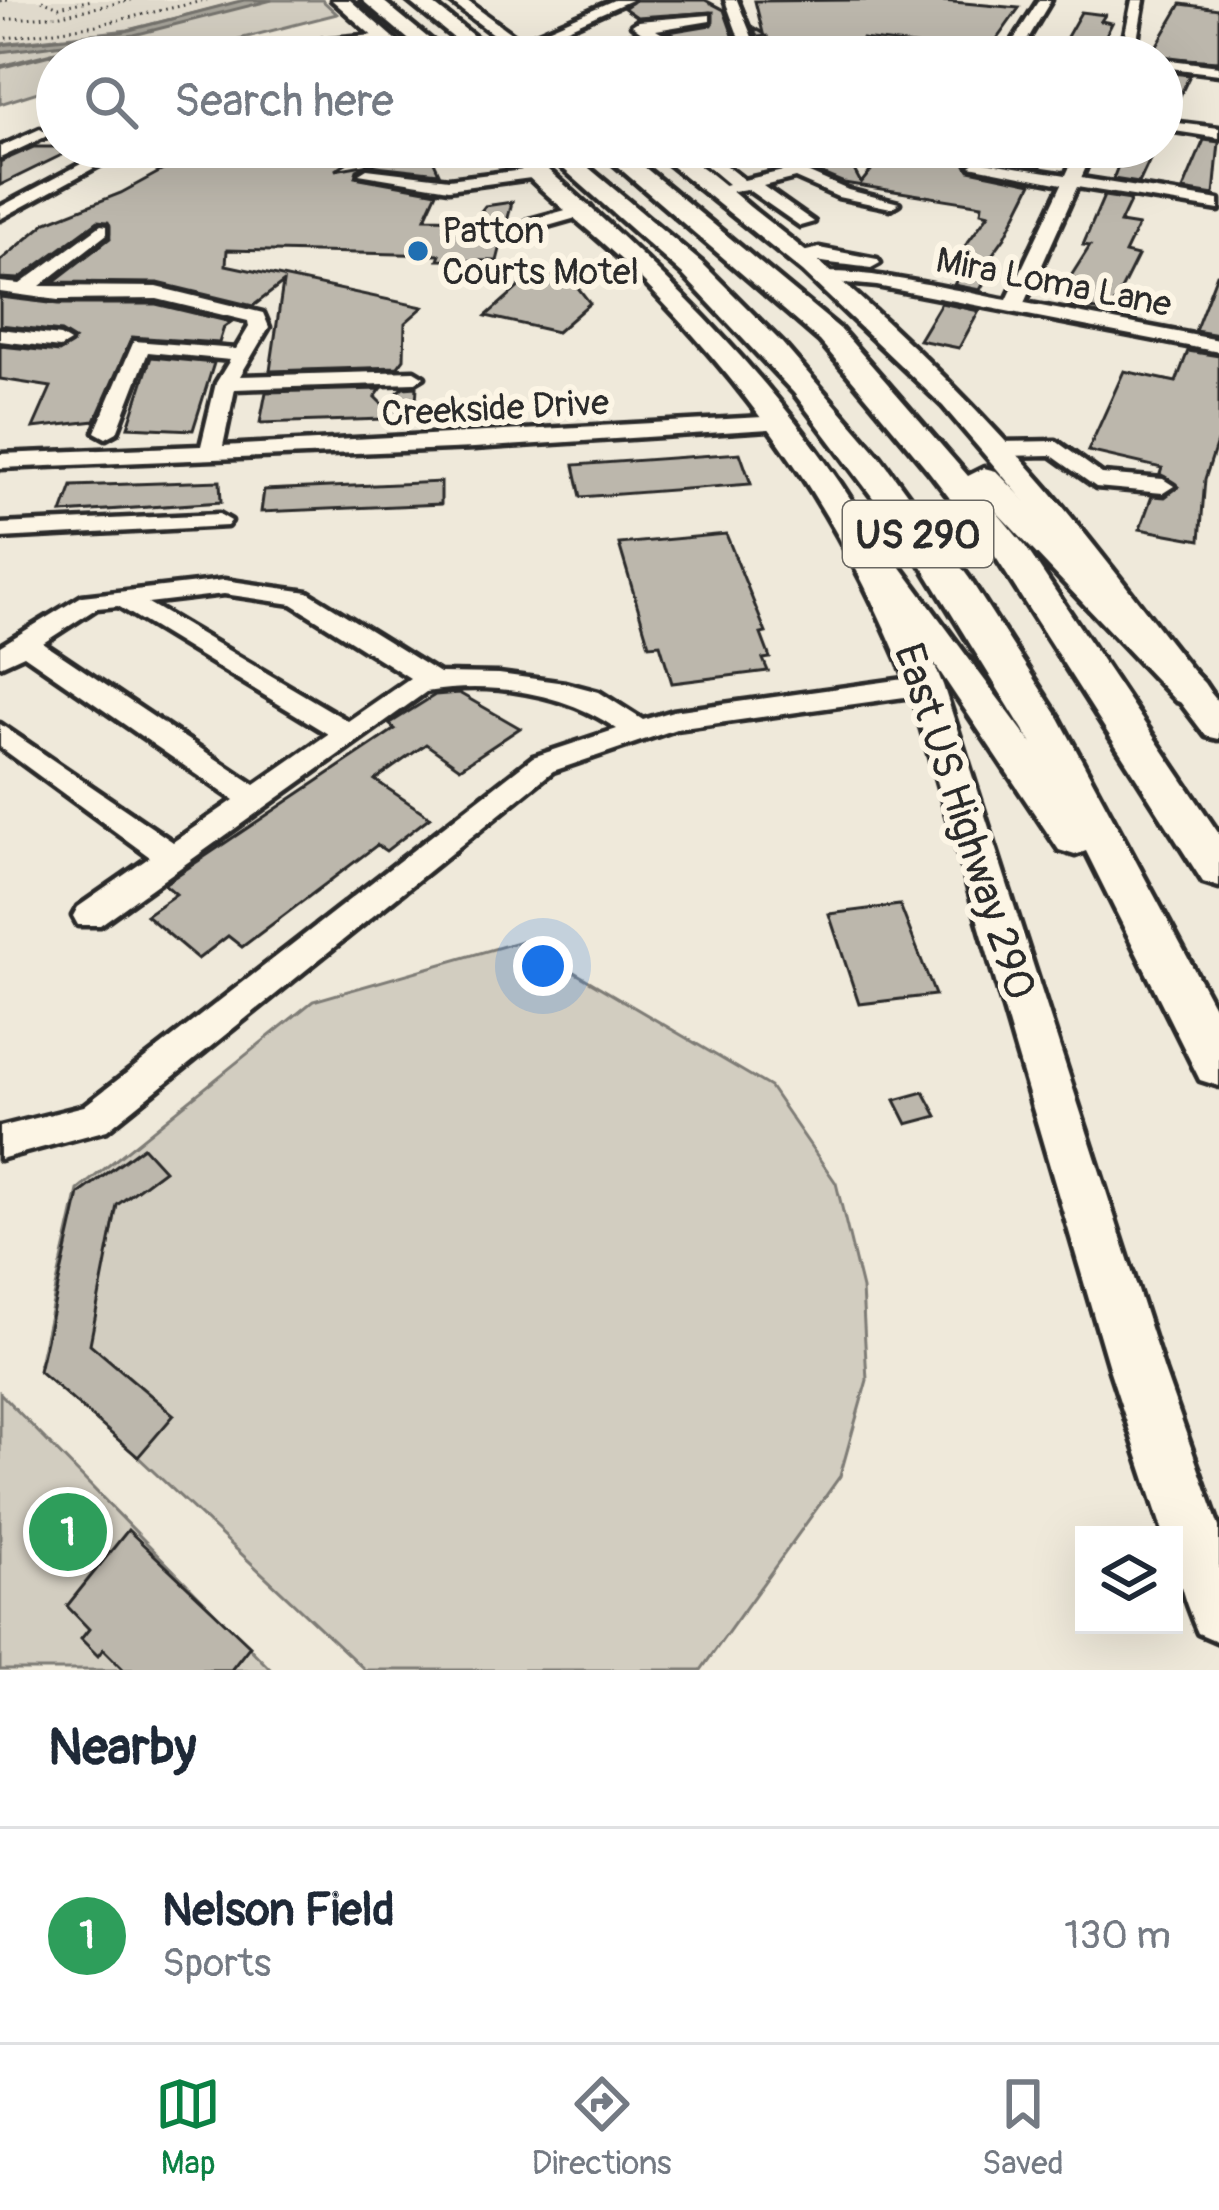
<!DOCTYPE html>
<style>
:root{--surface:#fff;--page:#f6f6f7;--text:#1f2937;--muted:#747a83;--line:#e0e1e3;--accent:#0b8043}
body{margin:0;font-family:Pangolin,sans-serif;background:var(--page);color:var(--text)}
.controls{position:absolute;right:36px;bottom:36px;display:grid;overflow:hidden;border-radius:0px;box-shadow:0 12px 48px #0002}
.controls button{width:108px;height:108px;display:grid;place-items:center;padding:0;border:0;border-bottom:3px solid var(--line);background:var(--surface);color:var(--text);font:60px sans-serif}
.you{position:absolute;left:543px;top:966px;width:42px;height:42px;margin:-30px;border:9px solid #fff;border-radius:50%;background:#1a73e8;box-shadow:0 0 0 18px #1a73e833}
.badge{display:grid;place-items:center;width:78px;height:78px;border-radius:50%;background:var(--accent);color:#fff;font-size:39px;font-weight:700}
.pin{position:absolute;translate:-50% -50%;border:6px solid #fff;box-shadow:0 3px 12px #0006}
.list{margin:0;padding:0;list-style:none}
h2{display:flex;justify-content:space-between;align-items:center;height:156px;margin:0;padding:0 48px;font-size:51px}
h2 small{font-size:39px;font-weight:400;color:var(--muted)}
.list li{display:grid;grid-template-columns:78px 1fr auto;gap:36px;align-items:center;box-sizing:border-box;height:216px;padding:0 48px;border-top:3px solid var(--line)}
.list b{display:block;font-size:45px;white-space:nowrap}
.list p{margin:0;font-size:39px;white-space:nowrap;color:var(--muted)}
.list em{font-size:39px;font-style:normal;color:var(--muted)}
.icon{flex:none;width:66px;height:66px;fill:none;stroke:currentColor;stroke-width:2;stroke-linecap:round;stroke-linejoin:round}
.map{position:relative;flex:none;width:1219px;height:1670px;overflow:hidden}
.search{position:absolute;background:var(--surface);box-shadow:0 12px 48px #0002;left:36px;right:36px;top:36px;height:132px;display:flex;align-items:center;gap:30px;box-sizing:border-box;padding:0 42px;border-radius:66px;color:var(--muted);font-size:45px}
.sheet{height:372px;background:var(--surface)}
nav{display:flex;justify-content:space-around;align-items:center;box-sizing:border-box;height:168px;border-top:3px solid var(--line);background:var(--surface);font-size:33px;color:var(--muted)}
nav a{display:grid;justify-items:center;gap:6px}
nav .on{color:var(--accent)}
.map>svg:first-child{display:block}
.built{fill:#e0dacc}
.green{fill:#d2cdc0;stroke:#7e7c76;stroke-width:3}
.water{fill:#a6a399;stroke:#75736d;stroke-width:3}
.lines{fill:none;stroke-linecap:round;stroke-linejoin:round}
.stream{stroke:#75736d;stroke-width:4.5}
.building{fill:#bcb7ac;stroke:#2b2b2b;stroke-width:3}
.minor-casing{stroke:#2b2b2b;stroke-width:9}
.major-casing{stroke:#2b2b2b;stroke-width:9}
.highway-casing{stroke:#2b2b2b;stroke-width:9}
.path{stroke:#2b2b2b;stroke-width:3;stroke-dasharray:1.5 4.5;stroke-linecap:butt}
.minor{fill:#fcf5e5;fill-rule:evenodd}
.major{fill:#fcf5e5;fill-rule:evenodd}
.highway{fill:#fcf5e5;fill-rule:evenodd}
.poi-dot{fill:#1f6fb2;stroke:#fcf5e5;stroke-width:4.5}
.labels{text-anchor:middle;stroke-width:12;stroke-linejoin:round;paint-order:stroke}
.far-poi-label{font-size:36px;fill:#2b2b2b;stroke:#fcf5e5;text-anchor:start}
.far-street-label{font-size:36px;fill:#2b2b2b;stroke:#fcf5e5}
.shield{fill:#fcf5e5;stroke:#6a6863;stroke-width:3}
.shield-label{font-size:39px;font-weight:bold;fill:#2b2b2b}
.street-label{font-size:42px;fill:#2b2b2b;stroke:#fcf5e5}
</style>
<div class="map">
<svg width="1219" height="1670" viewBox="0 0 1219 1670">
<rect width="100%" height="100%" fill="#efe9da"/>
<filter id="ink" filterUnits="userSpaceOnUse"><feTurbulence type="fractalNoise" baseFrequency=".00833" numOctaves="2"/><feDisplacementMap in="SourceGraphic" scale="24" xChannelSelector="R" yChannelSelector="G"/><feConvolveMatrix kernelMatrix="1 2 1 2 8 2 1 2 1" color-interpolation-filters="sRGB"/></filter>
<g filter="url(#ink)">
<polygon class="built" points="0,0 247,0 128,30 0,44"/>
<g class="green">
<polygon points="247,0 322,0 337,14 188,52 57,57 57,86 0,104 0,44 128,30"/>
<polygon points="521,941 770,1087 836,1183 862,1289 867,1380 840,1476 701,1670 365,1670 39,1364 78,1190 313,1001"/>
<polygon points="0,1393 271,1670 0,1670"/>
</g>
<polygon class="water" points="244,0 272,0 134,35 0,52 0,45 122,32"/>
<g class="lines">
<polyline class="stream" points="0,67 117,37"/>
</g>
<g class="building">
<polygon points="635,0 705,0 724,10 735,41 693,47 669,32 711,25 713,12 637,17 624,8"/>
<polygon points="858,0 931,0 1019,8 984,57 944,57 949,49 863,39 874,57 783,57 775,55 767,36 757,37 753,27 763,33 755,1"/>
<polygon points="1181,4 1219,9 1219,61 1150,57"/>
<polygon points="1081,12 1105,15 1101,21 1112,23 1100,47 1064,42"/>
<polygon points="1162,72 1190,75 1170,117 1162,117"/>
<polygon points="1204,140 1219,142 1214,195 1183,190"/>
<polygon points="34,147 78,147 0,185 0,162"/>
<polygon points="205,147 231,152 232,147 371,147 335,170 430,153 439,173 368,165 357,170 355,177 437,192 425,218 475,219 485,206 512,202 497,261 438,260 440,255 227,250 226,265 423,307 405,323 404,359 398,367 270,371 283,283 253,306 158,283 53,282 110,238 108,222 98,221 19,279 0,278 0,261 47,222 121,193"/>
<polygon points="966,147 1049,147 1041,166 979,157 966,165 969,170 1032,183 1005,237 982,269 991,270 980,290 954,285 959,276 944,274 989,214 981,212 982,205 844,183 815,171 809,153 843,149 861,183 886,152 943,161 944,155 956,156"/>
<polygon points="1125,148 1154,151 1139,183 1113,179"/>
<polygon points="1104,196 1131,200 1120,223 1138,226 1125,253 1138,256 1110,312 1072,306 1078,289 1064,287 1090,246 1083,245"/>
<polygon points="538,270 565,271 590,303 557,332 486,316"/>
<polygon points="1217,274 1219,274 1219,335 1195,331"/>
<polygon points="0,297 58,304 156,304 231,322 224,327 219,343 132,337 95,421 33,428 51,387 0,379 0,346 59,352 74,340 61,332 0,325"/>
<polygon points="941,303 979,311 959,348 919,340"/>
<polygon points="1188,351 1219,356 1219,436 1205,479 1200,540 1140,529 1152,496 1165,497 1178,487 1160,474 1162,468 1088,451 1124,371 1176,382"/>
<polygon points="151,357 214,363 193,430 128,427"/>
<polygon points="417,387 415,418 260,423 266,392 381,389 375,397 383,405 403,388"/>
<polygon points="740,453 751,484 581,497 574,465"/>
<polygon points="220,481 221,502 62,513 72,486"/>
<polygon points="441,482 441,504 261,512 264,490"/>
<polygon points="726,534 766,633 761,634 770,658 763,659 768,671 672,683 660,644 649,645 619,544"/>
<polygon points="459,693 520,728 460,768 426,744 375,780 430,817 386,851 377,845 242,947 228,936 198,959 146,915 176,894 164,884 395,729 389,724 392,722 435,695"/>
<polygon points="900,905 935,995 859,1004 829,914"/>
<polygon points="924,1092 937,1116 907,1124 895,1100"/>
<polygon points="143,1147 164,1170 117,1205 90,1344 174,1415 138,1457 39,1371 79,1194"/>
<polygon points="128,1530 250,1646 231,1670 124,1670 103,1649 98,1656 81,1639 89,1629 67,1606"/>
</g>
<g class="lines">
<defs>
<g id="minor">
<polygon points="614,0 631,0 523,48 511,45"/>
<polygon points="725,0 737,0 760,57 746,57"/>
<polygon points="1039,0 1051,0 1017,57 1003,57"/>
<polygon points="1132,0 1144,0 1134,57 1084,57 1035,48 1042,44 1121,54"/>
<polygon points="710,15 710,21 656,30 700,57 683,57 653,39 558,56 551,52 643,33 632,25 638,21"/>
<polygon points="384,34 389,41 324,49 331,57 317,57 309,48 322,40"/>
<polygon points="1162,59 1219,66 1219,74 1162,67"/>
<polygon points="1162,121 1219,128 1219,138 1162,129"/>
<polygon points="40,129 48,134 45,137 0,158 0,147"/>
<polygon points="113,147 129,149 0,219 0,207"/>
<polygon points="684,147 702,147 744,180 783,171 775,147 791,147 798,168 848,190 899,203 891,208 838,197 795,178 763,186 814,222 800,226 747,189 713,194 713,188 728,184"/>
<polygon points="920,147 962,147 954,152"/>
<path d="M1079,147H1095L1081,178L1219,200V210L1077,187L1025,303L1219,340V352L877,286L823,281L814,276C836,261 973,294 1007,300L1062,184L970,166L978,161L1066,175Z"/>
<polygon points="540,168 548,173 546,176 449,189 359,174 367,169 449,179"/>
<polygon points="584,205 590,206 590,214 541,228 525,242 510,238 529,220"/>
<polygon points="101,225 107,226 107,234 40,286 157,287 263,313 269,327 240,376 414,371 424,377 414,383 235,389 223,446 784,416 795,422 784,428 474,448 0,468 0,454 201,446 216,383 230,360 148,352 117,432 106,438 95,432 134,341 236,349 249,327 248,321 157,299 58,300 0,292 0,282 20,284"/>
<path d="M819,248L877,259L880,263L871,268C853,265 800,261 790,255Z"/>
<polygon points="0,329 60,336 70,342 60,348 0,341"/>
<polygon points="1056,441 1102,474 1163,479 1174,486 1163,493 1096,487 1051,455 998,456 987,449 998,442"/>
<polygon points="219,514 231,521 227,526 0,538 0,524"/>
<path d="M224,580L308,592L439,673L499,674L565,683L599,692L643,720L673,711L926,676L939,685L926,694L676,729L553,771L107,1130L0,1159V1127L84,1106L533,757L617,729C565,692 489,681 426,692L100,925H78L73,916L78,907L150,857L0,747V724L173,842L234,800L24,655L0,666V646L82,596ZM224,594L292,604L410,678L348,721L148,603ZM118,606L328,734L255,785L43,643L97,608Z"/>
</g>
<g id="major">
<polygon points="332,0 350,0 415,57 396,57"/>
<polygon points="448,0 466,0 543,57 523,57"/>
<path d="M500,147H522C651,260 779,378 868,527C897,578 920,631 943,685L1164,1371L1219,1527V1642L1198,1633C1184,1600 1174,1571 1174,1535H1164L1110,1371L909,685C842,518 761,401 635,273C592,230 539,193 500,147Z"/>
<path d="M648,147C688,147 724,186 755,211C862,293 959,386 1047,488C1107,558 1160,633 1219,703V739L1206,736L1051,532L943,406L803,272Z"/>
</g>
<g id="highway">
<polygon points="362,0 382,0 444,51 427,55"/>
<polygon points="407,0 428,0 500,57 477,57"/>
<polygon points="539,147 564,147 702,263 782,343 880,457 969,578 1059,718 1219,1016 1219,1086 1200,1080 1086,851 1075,855 1059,850 912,630 849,547 854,539 880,539 1032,744 911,548 794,393 683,275"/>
<polygon points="595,147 620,147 840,329 968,476 984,468 996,471 1204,683 1210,692 1204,701 1190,705 1176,701 994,509 1025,546 1219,834 1219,887 1203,882 997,559 928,470 820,341"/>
</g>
</defs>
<use href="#minor" class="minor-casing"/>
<use href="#major" class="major-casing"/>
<use href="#highway" class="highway-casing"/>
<g class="path">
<polyline points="42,0 59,7 92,0"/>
<polyline points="0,1 8,0"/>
<polyline points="0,20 61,15 131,0"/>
<polyline points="0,39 96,25 207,0"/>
</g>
<use href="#minor" class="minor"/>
<use href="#major" class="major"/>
<use href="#highway" class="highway"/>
</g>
</g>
<circle class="poi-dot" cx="418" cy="251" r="12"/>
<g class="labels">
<g class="far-poi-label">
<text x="442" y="243">Patton<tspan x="442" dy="41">Courts Motel</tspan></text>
</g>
<g class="far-street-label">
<text transform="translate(1054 281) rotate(11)" y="13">Mira Loma Lane</text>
<text transform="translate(495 407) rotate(-3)" y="13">Creekside Drive</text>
</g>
<rect class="shield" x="843" y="501" width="150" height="66" rx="9"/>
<g class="shield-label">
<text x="918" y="548">US 290</text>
</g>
<g class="street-label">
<text transform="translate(966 821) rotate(72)" y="15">East US Highway 290</text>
</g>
</g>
</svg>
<div class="controls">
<button><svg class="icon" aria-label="layers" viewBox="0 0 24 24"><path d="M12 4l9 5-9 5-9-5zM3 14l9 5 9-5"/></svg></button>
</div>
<div class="you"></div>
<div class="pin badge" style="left:68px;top:1532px;background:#2e9e5b">1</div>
<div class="search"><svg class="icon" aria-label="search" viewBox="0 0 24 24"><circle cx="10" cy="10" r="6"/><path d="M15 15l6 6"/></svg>Search here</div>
</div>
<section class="sheet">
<h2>Nearby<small></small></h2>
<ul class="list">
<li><span class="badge" style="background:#2e9e5b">1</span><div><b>Nelson Field</b><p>Sports</p></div><em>130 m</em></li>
</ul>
</section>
<nav>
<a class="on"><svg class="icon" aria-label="map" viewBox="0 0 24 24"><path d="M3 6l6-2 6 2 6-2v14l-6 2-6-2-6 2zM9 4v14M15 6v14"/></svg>Map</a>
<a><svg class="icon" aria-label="directions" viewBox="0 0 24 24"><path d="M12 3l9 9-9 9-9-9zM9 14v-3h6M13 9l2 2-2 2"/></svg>Directions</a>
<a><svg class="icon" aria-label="saved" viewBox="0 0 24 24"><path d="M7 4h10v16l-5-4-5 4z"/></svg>Saved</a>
</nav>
